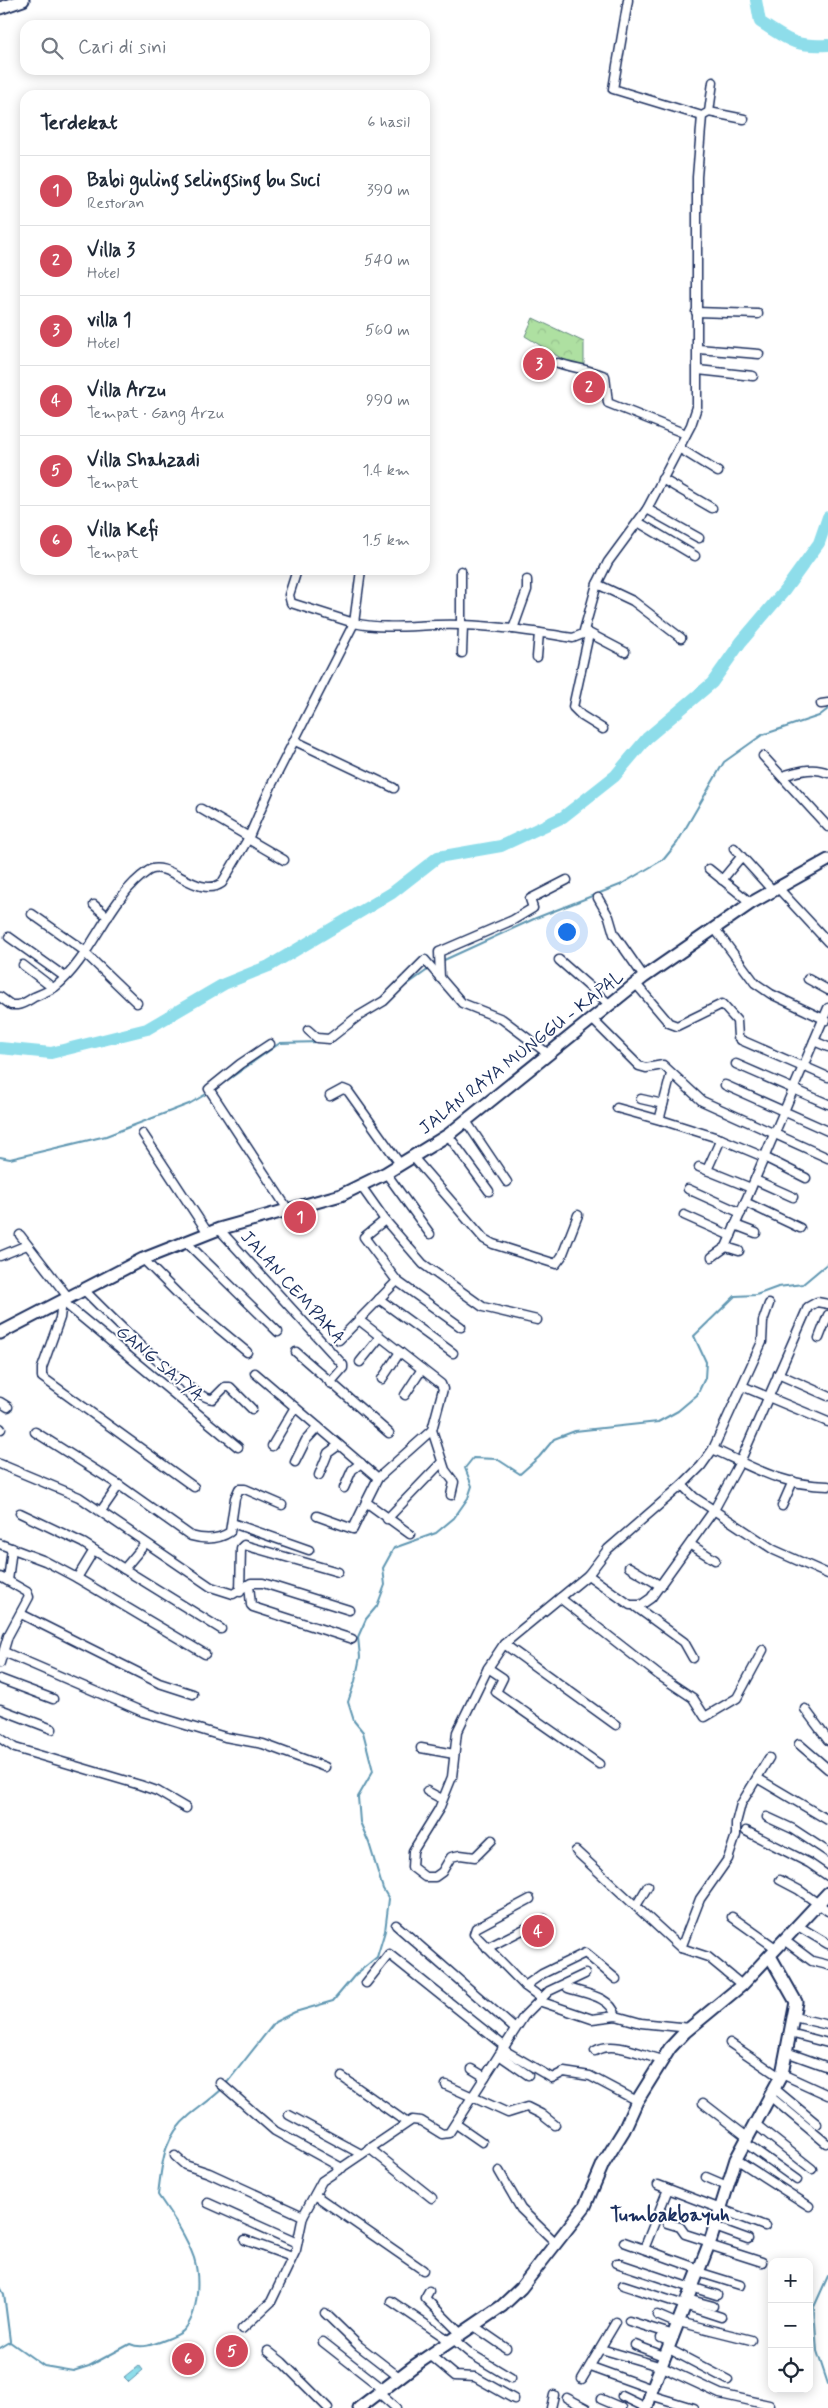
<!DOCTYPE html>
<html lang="id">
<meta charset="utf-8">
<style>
:root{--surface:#fff;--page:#f2f2f3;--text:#1f2937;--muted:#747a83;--line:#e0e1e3;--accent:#d1495b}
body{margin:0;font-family:Mynerve,sans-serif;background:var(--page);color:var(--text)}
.controls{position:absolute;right:15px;bottom:15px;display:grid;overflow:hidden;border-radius:10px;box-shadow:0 2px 12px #0003}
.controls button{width:45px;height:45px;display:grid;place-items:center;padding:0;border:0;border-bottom:1px solid var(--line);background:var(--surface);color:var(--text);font:25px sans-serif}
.you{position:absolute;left:566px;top:931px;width:18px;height:18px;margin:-12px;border:4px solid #fff;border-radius:50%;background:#1a73e8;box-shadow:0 0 0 8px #1a73e833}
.badge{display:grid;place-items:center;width:32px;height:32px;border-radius:50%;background:var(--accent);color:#fff;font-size:16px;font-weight:700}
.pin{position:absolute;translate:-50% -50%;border:2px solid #fff;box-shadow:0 1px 5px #0006}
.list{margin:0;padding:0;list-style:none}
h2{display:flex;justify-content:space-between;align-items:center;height:65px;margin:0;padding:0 20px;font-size:21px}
h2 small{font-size:16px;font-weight:400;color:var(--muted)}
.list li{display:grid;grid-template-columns:32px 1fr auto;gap:15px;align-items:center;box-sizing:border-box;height:70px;padding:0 20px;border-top:1px solid var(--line)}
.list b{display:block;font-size:19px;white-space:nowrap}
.list p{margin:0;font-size:16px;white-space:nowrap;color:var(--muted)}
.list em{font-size:16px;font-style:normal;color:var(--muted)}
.icon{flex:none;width:28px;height:28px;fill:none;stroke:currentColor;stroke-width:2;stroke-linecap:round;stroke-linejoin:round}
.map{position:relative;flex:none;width:828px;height:2408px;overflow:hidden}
.search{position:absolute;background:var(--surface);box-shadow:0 2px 12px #0003;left:20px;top:20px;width:410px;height:55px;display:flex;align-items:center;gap:12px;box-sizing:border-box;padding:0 18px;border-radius:15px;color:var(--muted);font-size:19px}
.panel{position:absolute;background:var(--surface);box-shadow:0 2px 12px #0003;left:20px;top:90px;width:410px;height:485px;border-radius:15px}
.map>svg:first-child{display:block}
.forest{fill:url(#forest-crowns);stroke:#648880}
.water{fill:url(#water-ripples);stroke:#6097b2}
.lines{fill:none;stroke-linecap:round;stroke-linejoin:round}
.stream{stroke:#6097b2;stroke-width:2}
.river{stroke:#8eddea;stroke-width:12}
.street-casing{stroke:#1b2f5e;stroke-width:11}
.secondary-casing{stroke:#1b2f5e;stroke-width:15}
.street{stroke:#fff;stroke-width:8}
.secondary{stroke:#fff;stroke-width:11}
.labels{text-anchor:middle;stroke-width:4;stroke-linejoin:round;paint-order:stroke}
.street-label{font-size:18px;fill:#1b2f5e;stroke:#fff}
.quarter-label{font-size:20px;font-weight:bold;fill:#1b2f5e;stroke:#fff}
</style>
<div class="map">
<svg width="828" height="2408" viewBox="0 0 828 2408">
<defs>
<pattern id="forest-crowns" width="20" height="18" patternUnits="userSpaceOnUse" patternTransform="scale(1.25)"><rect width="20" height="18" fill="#aee0a1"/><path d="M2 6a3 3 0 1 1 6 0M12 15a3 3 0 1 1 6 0" fill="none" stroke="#95c08d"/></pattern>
<pattern id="water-ripples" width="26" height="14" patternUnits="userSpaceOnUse" patternTransform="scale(1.25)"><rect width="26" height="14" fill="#8eddea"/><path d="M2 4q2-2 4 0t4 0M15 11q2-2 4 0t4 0" fill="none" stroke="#7abecb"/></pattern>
</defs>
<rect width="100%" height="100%" fill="#fff"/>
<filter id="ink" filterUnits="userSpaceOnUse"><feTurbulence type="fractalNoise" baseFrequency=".02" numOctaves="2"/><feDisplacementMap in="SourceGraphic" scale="10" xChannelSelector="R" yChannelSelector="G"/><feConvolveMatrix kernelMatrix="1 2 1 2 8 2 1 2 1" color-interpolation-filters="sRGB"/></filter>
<g filter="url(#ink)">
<polygon class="forest" points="533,318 584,342 584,366 577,368 525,336"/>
<polygon class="water" points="139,2365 143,2370 129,2382 124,2377"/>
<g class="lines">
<g class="stream">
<polyline points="442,961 536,918 620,885 664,859 677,843 724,762 762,735 819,716 828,709"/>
<polyline points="401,989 429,969"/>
<polyline points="212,1091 280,1043 320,1042"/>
<polyline points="0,1157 10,1159 106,1136 189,1104 208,1093"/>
<polyline points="226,2084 275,2022 295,2012 333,2001 355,1975 377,1957 385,1931 389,1899 383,1889 369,1843 360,1822 358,1797 373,1771 363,1732 354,1721 348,1702 355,1681 360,1657 358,1637 366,1619 377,1606 385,1585 383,1568 394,1548 436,1533 454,1518 468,1498 472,1486 465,1468 473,1458 497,1459 520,1474 539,1457 554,1439 575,1431 658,1422 678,1411 697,1395 705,1378 706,1362 694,1336 735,1296 756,1295 778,1287 803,1284 828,1263"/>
<polyline points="828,2276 814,2307 817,2351 828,2384"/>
<polyline points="0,2287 4,2294 10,2341"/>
<path d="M0,2348L10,2342L44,2366L73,2371L89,2366L130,2344C143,2350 157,2343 170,2338C174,2336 180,2334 183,2331C199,2315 200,2278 194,2258C186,2235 171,2214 158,2195C162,2163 163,2137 190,2115C201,2106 213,2098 223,2088"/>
</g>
<g class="river">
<path d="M756,0L760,22C789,40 793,47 828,45"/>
<polyline points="0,1048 51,1053 147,1029 224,984 269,966 392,893 438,857 501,846 563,817 615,776 647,738 712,683 741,642 785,590 819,543 828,517"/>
</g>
<defs>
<g id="street">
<polyline points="628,0 613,89 702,116 709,112 713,82"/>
<polyline points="709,112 744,119"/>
<polyline points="696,312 758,314"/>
<polyline points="698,349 759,354"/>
<path d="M558,363C574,368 590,370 605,376L608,403L686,434"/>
<polyline points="698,370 753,376"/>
<polyline points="679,448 718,472"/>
<polyline points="662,479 712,508"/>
<polyline points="647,509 699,538"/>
<polyline points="638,522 695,556"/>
<polyline points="297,570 289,595 291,603 354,623 361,570"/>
<polyline points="461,571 461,625"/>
<polyline points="597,584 633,601 681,638"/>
<polyline points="513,629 527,590 527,580"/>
<polyline points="587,632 625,652"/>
<polyline points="589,634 573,707 582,716 603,729"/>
<polyline points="462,653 463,625"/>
<polyline points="537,657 539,633"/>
<polyline points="821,704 828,703"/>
<polyline points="295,741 394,788"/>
<polyline points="763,756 828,827"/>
<path d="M782,776C797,772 812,766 828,773"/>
<polyline points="201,809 249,837"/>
<polyline points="248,839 284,860"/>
<polyline points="734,848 774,892"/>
<polyline points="709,869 751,903"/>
<polyline points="722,880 741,857"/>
<polyline points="779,889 828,942"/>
<polyline points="598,898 609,917 614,934 644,977"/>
<polyline points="94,905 108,917"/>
<polyline points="32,914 86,952"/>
<polyline points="715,929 755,983 771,994 826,1020"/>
<polyline points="9,937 65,977"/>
<polyline points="85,953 137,1003"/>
<polyline points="559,960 609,1004"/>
<polyline points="23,965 53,988"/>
<polyline points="440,978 439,952 513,920 533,908 530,899 567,880"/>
<polyline points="808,979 828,990"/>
<polyline points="636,984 669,1023 677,1026 722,1004 737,1021 738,1037 741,1040 803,1067"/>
<path d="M0,997L11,1005H17C24,1004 29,1000 34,997C41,994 49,991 55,987C93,957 108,898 148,871C167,858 198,900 222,883L248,839L272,784L354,623C389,631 426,623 461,625C499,626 536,632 573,638L583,634L597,584L608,562L647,509L691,425L697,407V177L702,116"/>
<polyline points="591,1018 639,1066 646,1068 663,1065 702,1101 828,1158"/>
<polyline points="308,1030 317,1038 329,1039 357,1017 384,1001 425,960 462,1003 502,1019 547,1053"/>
<polyline points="814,1041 828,1047"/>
<polyline points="270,1044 240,1064 209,1089 287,1208"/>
<polyline points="736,1064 828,1104"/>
<polyline points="803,1066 828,1077"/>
<polyline points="671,1074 660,1117 661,1120 721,1139 764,1157 806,1178"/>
<polyline points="725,1085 828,1131"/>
<polyline points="330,1096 343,1089 348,1091 400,1164"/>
<polyline points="641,1099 663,1104"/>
<polyline points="617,1108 660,1120"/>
<polyline points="466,1121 507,1182"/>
<polyline points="143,1134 208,1233"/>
<polyline points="448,1135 489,1191"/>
<polyline points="413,1157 484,1239 493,1244 556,1264 562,1256 578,1215"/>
<polyline points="699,1167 751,1188"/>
<polyline points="707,1170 721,1139"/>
<polyline points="386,1173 430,1234"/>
<polyline points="755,1180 793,1197"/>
<polyline points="361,1186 385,1220 423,1264 483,1307 537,1320"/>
<polyline points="688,1189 741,1213"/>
<polyline points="745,1202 800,1228"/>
<polyline points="684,1215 731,1236"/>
<polyline points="385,1220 364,1237 397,1281 461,1327"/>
<polyline points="735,1225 756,1233"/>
<polyline points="219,1229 343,1365 343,1368 330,1383"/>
<polyline points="20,1235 68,1297"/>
<polyline points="186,1242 278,1332"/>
<polyline points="726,1247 739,1251"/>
<polyline points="0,1256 27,1245"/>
<polyline points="712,1257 726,1247 828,1008"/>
<polyline points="143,1259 182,1298 247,1352"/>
<path d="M84,1290C103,1309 192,1400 213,1399L225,1387H230L252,1409"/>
<polyline points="379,1299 453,1353"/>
<polyline points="62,1301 60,1318 42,1368 42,1377 194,1487"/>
<polyline points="62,1301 238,1447"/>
<polyline points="819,1338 828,1315"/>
<polyline points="339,1340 397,1281"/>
<polyline points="296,1352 389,1433"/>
<polyline points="360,1362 380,1337"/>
<polyline points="255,1373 378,1478 432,1430 443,1389 441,1384 359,1320"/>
<polyline points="778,1374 828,1396"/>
<polyline points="382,1379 400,1352"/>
<polyline points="742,1386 828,1422"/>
<polyline points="405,1395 422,1369"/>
<polyline points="0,1402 8,1407"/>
<polyline points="0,1428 1,1429"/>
<polyline points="432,1430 445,1470 454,1482 451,1495"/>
<polyline points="35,1432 119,1485"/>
<polyline points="272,1446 295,1407"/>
<path d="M713,1449C754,1468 781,1485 828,1486"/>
<polyline points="295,1462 306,1440 318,1427"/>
<polyline points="0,1464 79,1497 211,1587 233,1594 251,1583 263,1583 349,1610"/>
<polyline points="319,1475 328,1453 339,1445"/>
<polyline points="378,1478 366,1502 410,1534"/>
<polyline points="682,1485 694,1497 774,1550 828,1574"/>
<polyline points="344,1488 352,1470 361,1463"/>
<polyline points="782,1506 793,1481"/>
<path d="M101,1511L119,1485L191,1536C205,1540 218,1540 230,1532L235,1498L239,1489H245L282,1505"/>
<polyline points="20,1513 83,1543 124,1569"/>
<polyline points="317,1516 353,1529 366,1502"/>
<polyline points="387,1519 442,1462"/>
<polyline points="232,1523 309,1550"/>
<polyline points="0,1544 45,1561 77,1578 94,1550"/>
<polyline points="145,1544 124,1569 221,1629"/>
<polyline points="691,1545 715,1560"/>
<polyline points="629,1567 661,1586"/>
<polyline points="588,1575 608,1549 682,1485 701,1466 713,1449 762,1342 763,1321 769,1304"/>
<polyline points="0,1577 8,1581 12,1548"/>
<polyline points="77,1578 205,1654"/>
<polyline points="249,1585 251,1605 253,1607 352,1639"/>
<polyline points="240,1592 241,1548 244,1545 338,1572"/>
<polyline points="560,1598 660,1676 693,1698 705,1717 737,1698 763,1650"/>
<polyline points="636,1607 684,1642 693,1658"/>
<polyline points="21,1614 159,1683 193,1694"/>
<polyline points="504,1644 616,1725"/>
<polyline points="4,1652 143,1712 225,1737 263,1744 325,1767"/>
<polyline points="0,1663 8,1636 29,1597 27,1592 8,1581"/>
<polyline points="488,1668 503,1678 496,1692 599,1764"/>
<polyline points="0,1679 53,1699"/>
<polyline points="0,1709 52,1729"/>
<polyline points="805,1709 828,1740"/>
<polyline points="0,1738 15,1748 140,1785 157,1791 186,1808"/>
<polyline points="799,1744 828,1769"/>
<polyline points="421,1748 454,1754"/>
<polyline points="757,1778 828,1820"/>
<polyline points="427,1791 442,1799"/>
<polyline points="767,1817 793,1829 828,1852"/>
<polyline points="746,1831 809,1863 828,1876"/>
<polyline points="492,1840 475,1857 460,1855 451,1857 442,1872 435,1877 425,1877 412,1867 413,1851 439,1809 452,1777 457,1732 488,1668 504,1644 588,1575 630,1605 641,1605 651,1598 714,1510 740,1462 808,1307 817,1302 828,1304"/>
<polyline points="576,1851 681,1948 708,1957 742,1985"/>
<polyline points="780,1880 799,1890 828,1911"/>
<polyline points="530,1899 476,1928 474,1934 525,1986 540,1997"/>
<polyline points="636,1906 648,1886"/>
<polyline points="732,1917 777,1949"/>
<polyline points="396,1925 515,2029"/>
<polyline points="798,1926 828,1944"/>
<polyline points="784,1940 812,1961 828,1965"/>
<polyline points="487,1948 544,1919"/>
<polyline points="681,1948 700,1899 728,1859 736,1835 736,1823 741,1804 769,1758"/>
<polyline points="366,1983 389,1954 504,2046"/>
<polyline points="525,1986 542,1974 585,1953 616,1979"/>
<path d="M568,1988C586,1994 610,1996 616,2016"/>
<polyline points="539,2001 549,1991 585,1974"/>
<polyline points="794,2017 828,2025"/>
<polyline points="790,2033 828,2043"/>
<polyline points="730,2043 780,2077"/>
<polyline points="502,2049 552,2078 564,2072 590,2076 637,2101"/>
<path d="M595,2051C614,2040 642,2055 662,2060"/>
<polyline points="786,2052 828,2067"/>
<polyline points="499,2055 528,2075"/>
<polyline points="472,2069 485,2077"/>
<polyline points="782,2074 828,2095"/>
<polyline points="342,2077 406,2122"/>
<polyline points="220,2083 275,2131 342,2168"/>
<polyline points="446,2085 508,2113 527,2107 541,2114 555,2125"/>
<polyline points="775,2089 817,2124"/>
<polyline points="771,2097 826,2143"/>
<polyline points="703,2103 747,2137"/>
<polyline points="289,2115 361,2154"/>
<polyline points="754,2123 812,2169"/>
<polyline points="456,2124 482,2142"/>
<polyline points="744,2142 797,2180"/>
<polyline points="369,2148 432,2198"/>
<polyline points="175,2156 185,2165 209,2173 303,2216"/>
<polyline points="736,2159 809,2206"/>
<polyline points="499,2171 521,2209 556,2243"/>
<polyline points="706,2177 727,2186"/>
<polyline points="658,2185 765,2226"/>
<polyline points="315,2195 423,2270"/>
<polyline points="208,2203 297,2243"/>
<polyline points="667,2223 680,2227 685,2234 710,2242"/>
<polyline points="715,2227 748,2239"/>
<polyline points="245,2240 292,2257"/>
<polyline points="624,2242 699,2269"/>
<polyline points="709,2245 762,2262"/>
<polyline points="644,2249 668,2189"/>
<polyline points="617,2263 691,2288"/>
<polyline points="698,2272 740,2285"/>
<polyline points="623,2285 721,2317"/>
<polyline points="691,2287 717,2295"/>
<polyline points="429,2291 425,2298 461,2334"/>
<polyline points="687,2299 713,2306"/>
<polyline points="391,2301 450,2341"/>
<polyline points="325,2313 359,2346 399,2377"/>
<polyline points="657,2315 678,2324"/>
<polyline points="629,2321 674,2335"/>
<polyline points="679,2322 751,2340"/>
<polyline points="474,2326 506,2348"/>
<polyline points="242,2329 271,2302 296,2250 303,2216 322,2181 412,2120 421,2121 442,2134 449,2133 524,2016 539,2001 592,2019 616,2016 641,2023 690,2028"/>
<polyline points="661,2338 671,2342"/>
<polyline points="453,2339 471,2354 511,2378"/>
<polyline points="323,2342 383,2389"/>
<polyline points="635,2345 666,2357"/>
<polyline points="601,2349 662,2367 720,2394 769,2405"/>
<polyline points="669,2349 728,2380"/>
<polyline points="268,2351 282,2362 328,2408"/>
<polyline points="430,2355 455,2376 475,2377 514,2399"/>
<polyline points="591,2367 652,2389"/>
<polyline points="582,2379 616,2322"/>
<polyline points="379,2393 396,2408"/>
<polyline points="650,2395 693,2408"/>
<polyline points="622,2396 647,2408"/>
<polyline points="567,2398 586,2408"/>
<polyline points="601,2399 622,2408"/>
<polyline points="551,2408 554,2395"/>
</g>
<g id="secondary">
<polyline points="0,8 23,0"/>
<polyline points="0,1333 143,1259 219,1229 341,1195 386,1173 448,1135 644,977 751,903 828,860"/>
<polyline points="359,2408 414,2366 502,2306 521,2288 585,2206 603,2164 624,2130 637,2101 670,2048 685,2032 742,1985 828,1893"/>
<polyline points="647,2408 652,2389 711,2239 736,2159 782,2074 796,2002 770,1956"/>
</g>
</defs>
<use href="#street" class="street-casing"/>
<use href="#secondary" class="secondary-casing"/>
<use href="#street" class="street"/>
<use href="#secondary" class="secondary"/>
</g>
</g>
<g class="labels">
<g class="street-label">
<text transform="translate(521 1052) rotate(-38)" y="6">JALAN RAYA MUNGGU - KAPAL</text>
<text transform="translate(293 1287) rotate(48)" y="6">JALAN CEMPAKA</text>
<text transform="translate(160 1363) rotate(40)" y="6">GANG SATYA</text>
</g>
<g class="quarter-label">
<text x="670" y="2221">Tumbakbayuh</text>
</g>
</g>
</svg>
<div class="controls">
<button>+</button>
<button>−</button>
<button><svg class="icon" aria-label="locate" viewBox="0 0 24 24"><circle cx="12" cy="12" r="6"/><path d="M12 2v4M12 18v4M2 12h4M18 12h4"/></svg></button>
</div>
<div class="you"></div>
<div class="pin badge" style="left:300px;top:1217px">1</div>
<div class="pin badge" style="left:589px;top:387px">2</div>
<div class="pin badge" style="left:539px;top:364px">3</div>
<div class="pin badge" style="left:538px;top:1931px">4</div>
<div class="pin badge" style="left:232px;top:2351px">5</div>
<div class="pin badge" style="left:188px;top:2359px">6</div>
<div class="search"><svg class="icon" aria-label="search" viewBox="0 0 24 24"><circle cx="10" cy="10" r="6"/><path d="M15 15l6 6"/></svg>Cari di sini</div>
<section class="panel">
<h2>Terdekat<small>6 hasil</small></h2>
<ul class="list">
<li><span class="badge">1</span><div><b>Babi guling selingsing bu Suci</b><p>Restoran</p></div><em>390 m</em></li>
<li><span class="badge">2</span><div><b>Villa 3</b><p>Hotel</p></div><em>540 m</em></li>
<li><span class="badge">3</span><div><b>villa 1</b><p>Hotel</p></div><em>560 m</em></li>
<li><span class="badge">4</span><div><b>Villa Arzu</b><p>Tempat · Gang Arzu</p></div><em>990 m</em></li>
<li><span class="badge">5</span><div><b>Villa Shahzadi</b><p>Tempat</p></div><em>1.4 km</em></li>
<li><span class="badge">6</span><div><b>Villa Kefi</b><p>Tempat</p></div><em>1.5 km</em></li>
</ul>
</section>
</div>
